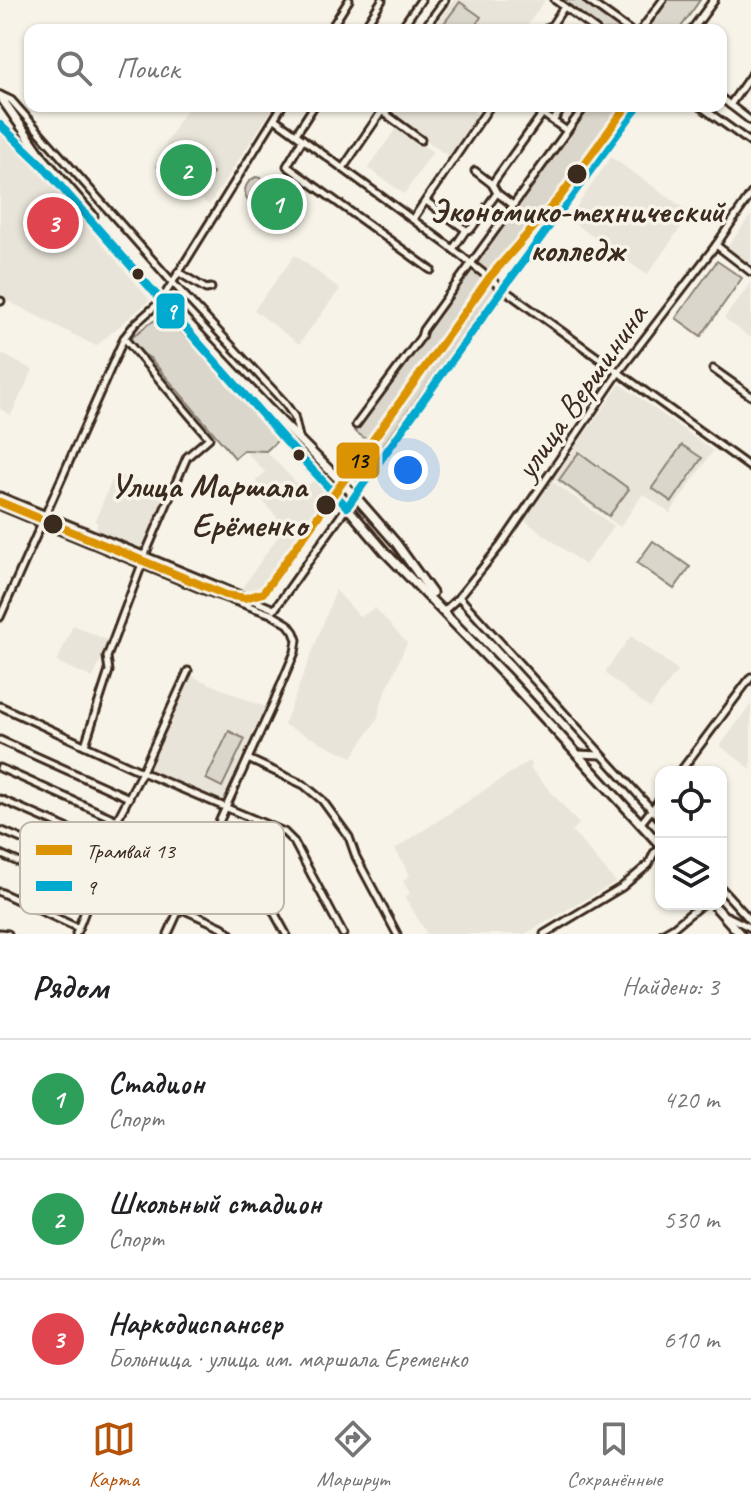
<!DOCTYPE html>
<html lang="ru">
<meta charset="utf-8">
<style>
:root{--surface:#fff;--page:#f6f6f6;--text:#202124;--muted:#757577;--line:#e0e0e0;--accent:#b45309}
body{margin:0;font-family:Caveat,sans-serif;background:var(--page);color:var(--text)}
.controls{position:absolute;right:24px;bottom:24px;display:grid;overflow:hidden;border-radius:16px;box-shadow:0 2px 6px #0004}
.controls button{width:72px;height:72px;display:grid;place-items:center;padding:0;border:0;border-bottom:2px solid var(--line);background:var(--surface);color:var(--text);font:40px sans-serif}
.you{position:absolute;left:408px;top:470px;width:28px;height:28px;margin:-20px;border:6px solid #fff;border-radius:50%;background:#1a73e8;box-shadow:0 0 0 12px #1a73e833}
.badge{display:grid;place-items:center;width:52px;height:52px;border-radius:50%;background:var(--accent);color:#fff;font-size:26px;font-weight:700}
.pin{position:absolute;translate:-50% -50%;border:4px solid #fff;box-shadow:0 2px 8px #0006}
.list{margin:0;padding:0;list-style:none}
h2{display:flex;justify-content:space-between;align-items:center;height:104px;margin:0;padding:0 32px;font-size:34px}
h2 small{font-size:26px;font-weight:400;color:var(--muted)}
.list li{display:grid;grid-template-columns:52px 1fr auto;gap:24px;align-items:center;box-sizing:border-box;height:120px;padding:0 32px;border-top:2px solid var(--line)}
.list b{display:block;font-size:30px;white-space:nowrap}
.list p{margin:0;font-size:26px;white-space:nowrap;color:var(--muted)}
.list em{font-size:26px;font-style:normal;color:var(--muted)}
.icon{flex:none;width:44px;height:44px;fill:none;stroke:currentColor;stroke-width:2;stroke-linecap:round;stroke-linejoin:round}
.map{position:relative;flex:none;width:751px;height:934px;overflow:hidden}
.search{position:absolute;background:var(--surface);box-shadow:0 2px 6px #0004;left:24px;right:24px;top:24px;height:88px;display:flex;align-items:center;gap:20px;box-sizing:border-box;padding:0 28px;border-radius:16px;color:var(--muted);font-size:30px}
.sheet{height:464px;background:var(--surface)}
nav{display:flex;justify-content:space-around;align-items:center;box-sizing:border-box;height:112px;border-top:2px solid var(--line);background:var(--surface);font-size:22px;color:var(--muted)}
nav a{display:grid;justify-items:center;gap:4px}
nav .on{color:var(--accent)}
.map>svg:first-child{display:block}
.built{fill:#e9e4d9}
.green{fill:#dbd6cb;stroke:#8b8074;stroke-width:2}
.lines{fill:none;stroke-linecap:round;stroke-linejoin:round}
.minor-casing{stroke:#3b2a1e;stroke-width:11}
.major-casing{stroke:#3b2a1e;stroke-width:12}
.highway-casing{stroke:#3b2a1e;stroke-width:13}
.minor{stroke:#f7f3e8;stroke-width:5}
.major{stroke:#f7f3e8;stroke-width:6}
.highway{stroke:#f7f3e8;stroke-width:7}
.bus-1-casing{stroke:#f7f3e8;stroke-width:14}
.bus-1{stroke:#00a9ce;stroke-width:8}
.tram-1-casing{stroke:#f7f3e8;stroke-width:14}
.tram-1{stroke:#db9304;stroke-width:8}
.stop-dot{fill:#3b2a1e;stroke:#f7f3e8;stroke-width:3}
.labels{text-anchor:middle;stroke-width:7;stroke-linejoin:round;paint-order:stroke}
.stop-label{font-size:34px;font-weight:bold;fill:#3b2a1e;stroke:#f7f3e8}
.street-label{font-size:34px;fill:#3b2a1e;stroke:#f7f3e8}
.key{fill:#f7f3e8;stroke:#bfb7ab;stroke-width:2}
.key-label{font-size:22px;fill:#3b2a1e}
.line-badge{stroke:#f7f3e8;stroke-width:3}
.badge-label{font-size:22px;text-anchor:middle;font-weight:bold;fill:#fff}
.pale-badge-label{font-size:22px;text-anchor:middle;font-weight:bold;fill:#111}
</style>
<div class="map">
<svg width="751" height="934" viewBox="0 0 751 934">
<rect width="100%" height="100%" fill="#f7f3e8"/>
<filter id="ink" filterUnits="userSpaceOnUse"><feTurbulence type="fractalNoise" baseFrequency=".0125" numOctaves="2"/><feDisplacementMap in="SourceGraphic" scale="16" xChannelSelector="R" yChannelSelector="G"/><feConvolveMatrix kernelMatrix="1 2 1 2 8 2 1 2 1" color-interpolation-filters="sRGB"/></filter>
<g filter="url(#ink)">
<g class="built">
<polygon points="454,0 545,0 524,30 432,30"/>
<polygon points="190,106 274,106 209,205 154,166 178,122"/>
<polygon points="382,106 466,106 478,115 479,118 451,158 406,127"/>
<polygon points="397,127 433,152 404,194 368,168"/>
<polygon points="0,134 55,189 150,300 96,346 0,297"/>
<polygon points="611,157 691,213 647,275 568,219"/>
<polygon points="751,215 751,271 725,250"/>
<polygon points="295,255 340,289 299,344 254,310"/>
<polygon points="751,283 751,338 724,318"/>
<polygon points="0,353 33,370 11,415 0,409"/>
<polygon points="620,384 713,451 670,513 643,494 620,527 553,479"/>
<polygon points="244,450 266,451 303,490 314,480 329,497 275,575 261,592 250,597 240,591 283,529 278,519 262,500 256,481 265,472"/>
<polygon points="115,473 167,495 144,551 95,531 98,523 95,521"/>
<polygon points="552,481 614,526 585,565 524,520"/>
<polygon points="336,590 358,615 362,616 375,608 407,643 380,705 378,718 352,757 284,725"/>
<polygon points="73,625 109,641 93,678 57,662"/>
<polygon points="631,636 678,670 650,708 607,675 606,670"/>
<polygon points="191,676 265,707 223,800 148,770"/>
<polygon points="751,704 751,769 720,746"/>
<polygon points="529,761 532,766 530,768 579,824 572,831 616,882 525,934 427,934 405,897 410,894 403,881 410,875 395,849"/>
</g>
<g class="green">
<polygon points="558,0 582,0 623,30 599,30"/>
<polygon points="668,0 700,0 679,30 647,30"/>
<polygon points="460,2 481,17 472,30 439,30"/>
<polygon points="591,106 622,106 567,180 488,271 476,263"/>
<polygon points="172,146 213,173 199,194 158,167"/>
<path d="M256,177L264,179L302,206L305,213C303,220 301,227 292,227C283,228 255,205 247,199C242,189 247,181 256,177Z"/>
<polygon points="717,261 742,278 701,336 676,318"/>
<polygon points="471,268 497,288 357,481 348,475 372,443 354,431"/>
<polygon points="165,315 277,435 277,441 266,451 244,450 235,458 150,358 128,345 129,340 148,324"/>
<polygon points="682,445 702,458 672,502 652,488"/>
<polygon points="579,452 629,489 609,516 559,480"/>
<polygon points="653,541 690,567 674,589 637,563"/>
<polygon points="229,731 245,739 222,787 206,779"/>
</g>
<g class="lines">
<defs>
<g id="minor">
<polyline points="555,0 596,30"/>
<polyline points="587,0 629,30"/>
<polyline points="369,21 383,30"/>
<polyline points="330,30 349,0"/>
<polyline points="363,30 382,0"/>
<polyline points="400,30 421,0"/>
<polyline points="423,30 445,0"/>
<polyline points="545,30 552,25 564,7"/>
<polyline points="641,30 663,0"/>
<polyline points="0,95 11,100 172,282 283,401 294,416 299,437"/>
<polyline points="721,98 751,121"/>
<polyline points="730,105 751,75"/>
<polyline points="375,106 421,140"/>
<polyline points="700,106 751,143"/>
<polyline points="543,114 567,131"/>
<polyline points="275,119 449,246 503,289 751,468"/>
<polyline points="553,121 564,106"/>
<polyline points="296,134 314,106"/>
<polyline points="303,139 287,166 431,270"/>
<polyline points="343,168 382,111"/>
<polyline points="475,171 492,184 497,193 513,205"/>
<polyline points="492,184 548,106"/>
<polyline points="426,201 466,230 471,229 497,193"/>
<polyline points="413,219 490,106"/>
<polyline points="716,245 751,272"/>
<polyline points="453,249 466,230"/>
<polyline points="178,272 206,289 211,288"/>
<polyline points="0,301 1,301"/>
<polyline points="124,338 209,438 187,457 144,557"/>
<polyline points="713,369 751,396"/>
<polyline points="356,425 421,337 423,330 585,106"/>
<polyline points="0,496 274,609"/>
<polyline points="0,506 201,589 271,614 288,624 294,632 297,640 295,652 273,704 168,934"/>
<polyline points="459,597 661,820"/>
<polyline points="274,610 347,507"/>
<polyline points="444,611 459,597 501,545 619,372 716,245 751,194"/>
<polyline points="0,617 124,338 135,324 161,301 282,106"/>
<polyline points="0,706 142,772 284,832 294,842 343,934"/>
<polyline points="0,740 129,798"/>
<polyline points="85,745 109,671 107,657 142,564"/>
<polyline points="577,754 601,755"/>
<polyline points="248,759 304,785 322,800 349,837 356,857 397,934"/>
<polyline points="0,768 117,820"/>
<polyline points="680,772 751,677"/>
<polyline points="0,799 108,846"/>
<polyline points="641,823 661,798"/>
<polyline points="0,830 92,869 102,868"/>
<polyline points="0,854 86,892 91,897"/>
<polyline points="204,854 254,876 286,934"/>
<polyline points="721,888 751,921"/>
<polyline points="0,892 78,928"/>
<polyline points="180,908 222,927 230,934"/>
<polyline points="727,916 751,928"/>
<polyline points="0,933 8,934"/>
<polyline points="76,934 102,868 117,820 142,772 188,671"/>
<polyline points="544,934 622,887 649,864 654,853 661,849"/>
<polyline points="662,934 674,927 702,904"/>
</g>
<g id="major">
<polyline points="692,30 714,0"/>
<polyline points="347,507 503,289 638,106"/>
</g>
<g id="highway">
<polyline points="0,96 43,158 93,216"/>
<polyline points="0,125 40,163 290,446 347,507 385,552 511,682 661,846"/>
<polyline points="175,309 266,406 355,496 396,543 432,593"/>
<polyline points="713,904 740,934"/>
</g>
</defs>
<use href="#minor" class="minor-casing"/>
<use href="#major" class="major-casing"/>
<use href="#highway" class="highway-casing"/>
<use href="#minor" class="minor"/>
<use href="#major" class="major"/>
<use href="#highway" class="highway"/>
<defs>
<polyline id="bus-1" points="0,125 40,163 290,446 347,507 503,289 638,106"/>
</defs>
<use href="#bus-1" class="bus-1-casing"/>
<use href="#bus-1" class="bus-1"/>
<defs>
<polyline id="tram-1" points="0,502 226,595 245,598 263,593 489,278 560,197 627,106"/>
</defs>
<use href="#tram-1" class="tram-1-casing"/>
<use href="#tram-1" class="tram-1"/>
</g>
</g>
<g class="stop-dot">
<circle cx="577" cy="174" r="11"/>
<circle cx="138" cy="274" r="7"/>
<circle cx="299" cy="455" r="7"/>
<circle cx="326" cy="505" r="11"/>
<circle cx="53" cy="524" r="11"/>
</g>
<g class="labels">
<g class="stop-label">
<text x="577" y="222">Экономико-технический<tspan x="577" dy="39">колледж</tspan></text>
<text x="307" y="497" text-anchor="end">Улица Маршала<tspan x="307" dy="39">Ерёменко</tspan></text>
</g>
<g class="street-label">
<text transform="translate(580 391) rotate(-55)" y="12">улица Вершинина</text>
</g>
</g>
<rect x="20" y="822" width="264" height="92" rx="12" class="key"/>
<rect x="36" y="845" width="36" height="10" fill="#db9304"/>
<rect x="36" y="881" width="36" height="10" fill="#00a9ce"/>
<g class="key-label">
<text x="86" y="858">Трамвай 13</text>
<text x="86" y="894">9</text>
</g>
<g class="line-badge">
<rect x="155" y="292" width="31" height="38" rx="8" fill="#00a9ce"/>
<rect x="335" y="441" width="46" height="39" rx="8" fill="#db9304"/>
</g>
<g class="badge-label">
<text x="171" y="319">9</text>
</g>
<g class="pale-badge-label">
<text x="358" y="468">13</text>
</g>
</svg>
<div class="controls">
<button><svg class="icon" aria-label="locate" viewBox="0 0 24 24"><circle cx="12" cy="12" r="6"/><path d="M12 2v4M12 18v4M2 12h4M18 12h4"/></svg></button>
<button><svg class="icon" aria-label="layers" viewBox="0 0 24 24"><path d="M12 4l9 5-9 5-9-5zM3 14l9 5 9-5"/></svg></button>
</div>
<div class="you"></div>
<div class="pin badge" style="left:277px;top:204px;background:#2e9e5b">1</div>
<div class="pin badge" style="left:186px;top:170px;background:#2e9e5b">2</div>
<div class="pin badge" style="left:53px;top:223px;background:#e0444e">3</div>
<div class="search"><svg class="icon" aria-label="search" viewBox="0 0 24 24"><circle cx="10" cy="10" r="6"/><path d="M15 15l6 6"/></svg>Поиск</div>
</div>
<section class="sheet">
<h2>Рядом<small>Найдено: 3</small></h2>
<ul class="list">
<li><span class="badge" style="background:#2e9e5b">1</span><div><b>Стадион</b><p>Спорт</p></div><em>420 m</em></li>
<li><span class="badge" style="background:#2e9e5b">2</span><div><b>Школьный стадион</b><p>Спорт</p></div><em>530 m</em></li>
<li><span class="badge" style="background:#e0444e">3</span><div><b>Наркодиспансер</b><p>Больница · улица им. маршала Еременко</p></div><em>610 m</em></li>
</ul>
</section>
<nav>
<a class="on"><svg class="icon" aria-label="map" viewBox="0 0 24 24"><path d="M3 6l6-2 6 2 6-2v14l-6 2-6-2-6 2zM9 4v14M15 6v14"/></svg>Карта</a>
<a><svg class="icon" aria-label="directions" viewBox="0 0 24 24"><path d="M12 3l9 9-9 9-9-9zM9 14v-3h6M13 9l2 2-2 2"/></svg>Маршрут</a>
<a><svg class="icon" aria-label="saved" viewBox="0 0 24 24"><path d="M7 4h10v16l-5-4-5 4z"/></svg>Сохранённые</a>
</nav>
